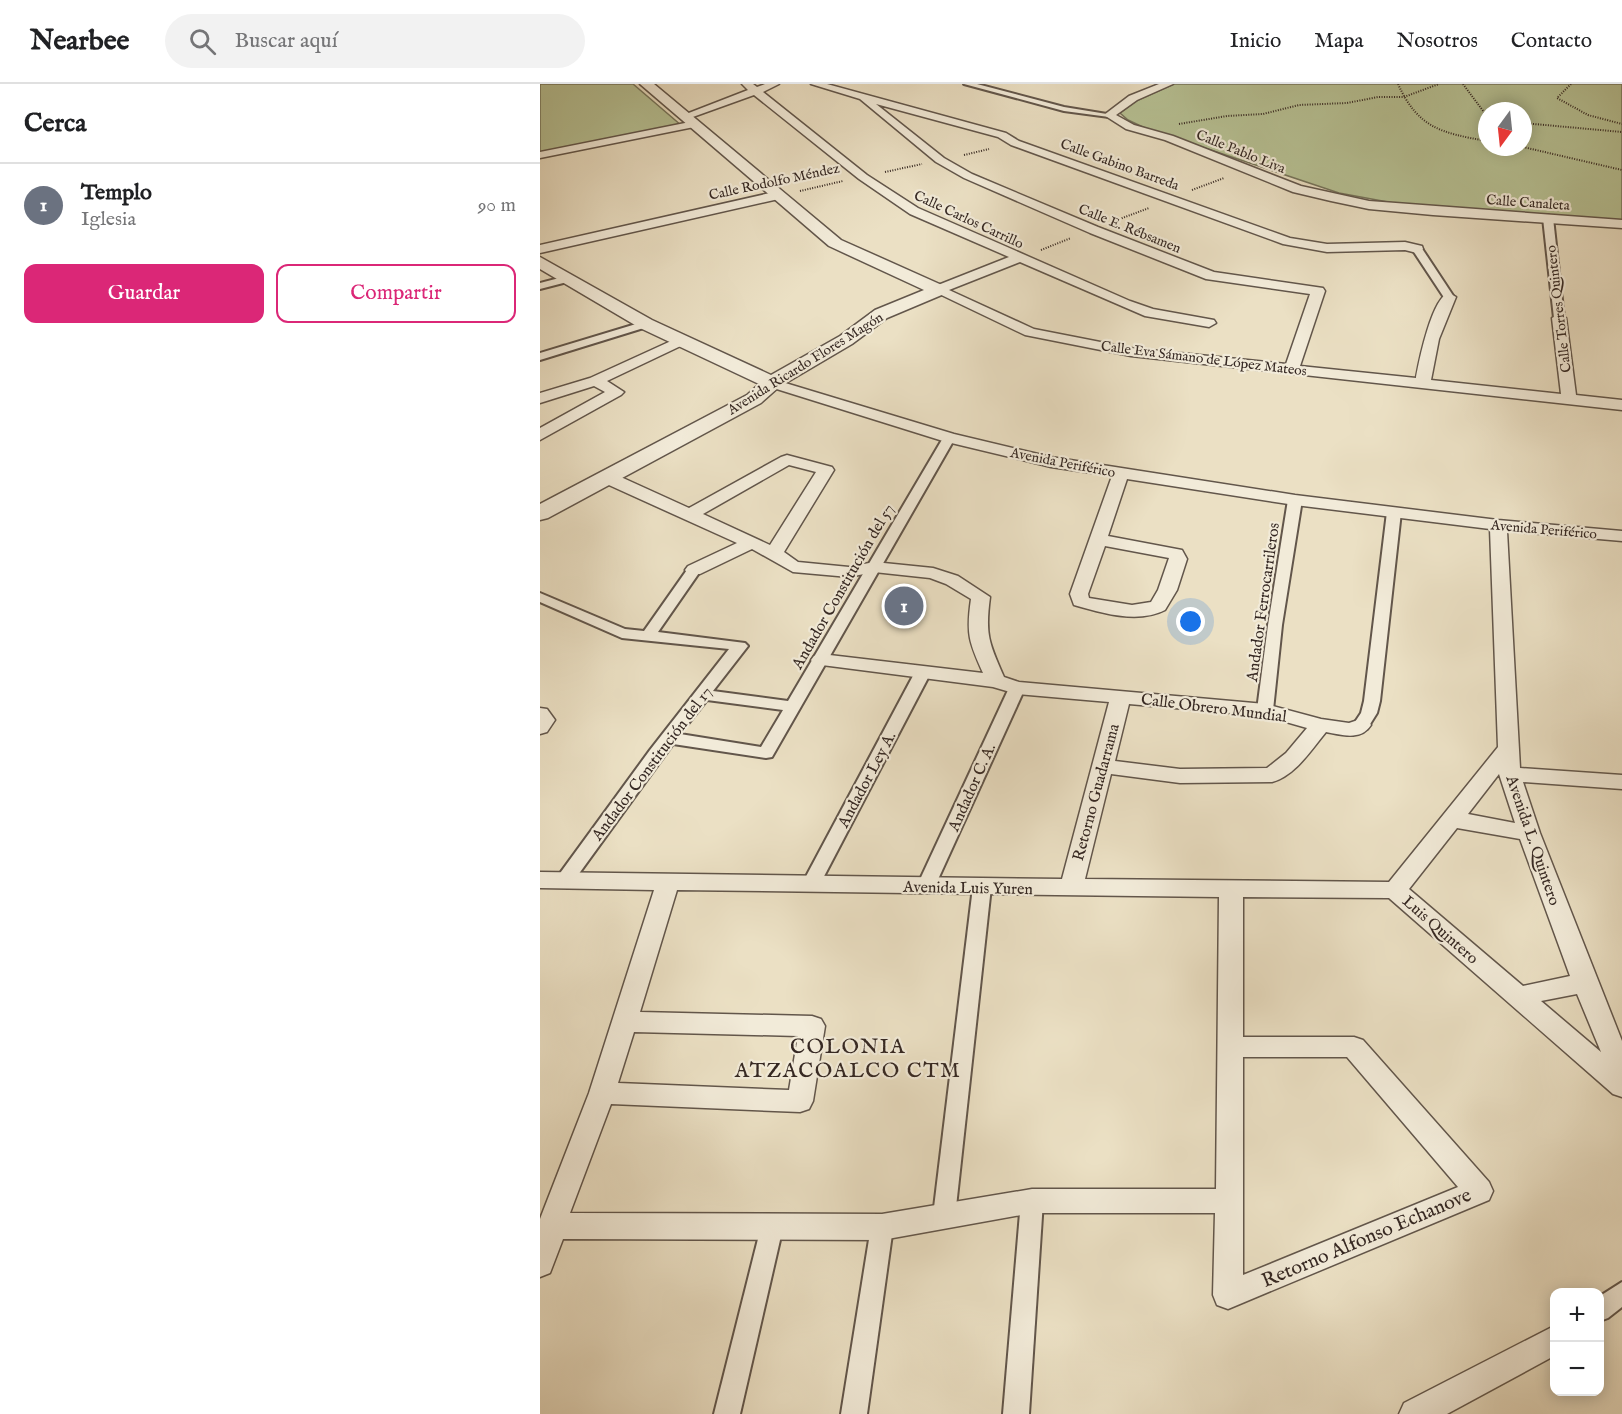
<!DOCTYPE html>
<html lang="es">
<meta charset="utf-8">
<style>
:root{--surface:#fff;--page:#f2f2f2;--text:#202124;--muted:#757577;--line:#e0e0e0;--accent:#db2777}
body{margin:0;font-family:"IM FELL English",serif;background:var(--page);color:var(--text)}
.controls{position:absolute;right:18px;bottom:18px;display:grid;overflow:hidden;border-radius:12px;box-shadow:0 3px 15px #0003}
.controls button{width:54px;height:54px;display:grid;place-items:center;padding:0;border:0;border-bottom:2px solid var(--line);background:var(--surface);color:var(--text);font:30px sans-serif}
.compass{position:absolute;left:938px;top:18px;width:54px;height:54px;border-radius:50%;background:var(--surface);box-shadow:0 3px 15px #0003;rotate:195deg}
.you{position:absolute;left:651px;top:538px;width:21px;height:21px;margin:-15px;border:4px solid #fff;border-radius:50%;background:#1a73e8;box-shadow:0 0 0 9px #1a73e833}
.badge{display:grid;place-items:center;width:39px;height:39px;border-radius:50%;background:var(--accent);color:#fff;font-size:20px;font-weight:700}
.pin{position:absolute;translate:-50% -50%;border:3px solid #fff;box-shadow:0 2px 6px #0006}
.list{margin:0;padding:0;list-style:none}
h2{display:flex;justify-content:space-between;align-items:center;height:78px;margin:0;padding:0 24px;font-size:26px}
h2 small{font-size:20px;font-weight:400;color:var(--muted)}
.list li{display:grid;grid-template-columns:39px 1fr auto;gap:18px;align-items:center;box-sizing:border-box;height:84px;padding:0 24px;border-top:2px solid var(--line)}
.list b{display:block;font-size:22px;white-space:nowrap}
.list p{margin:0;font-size:20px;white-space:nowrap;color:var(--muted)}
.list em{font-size:20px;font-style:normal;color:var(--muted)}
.actions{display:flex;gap:12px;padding:18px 24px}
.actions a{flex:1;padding:14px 0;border:2px solid var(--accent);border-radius:12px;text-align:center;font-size:21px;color:var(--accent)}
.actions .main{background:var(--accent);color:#fff}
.icon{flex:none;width:33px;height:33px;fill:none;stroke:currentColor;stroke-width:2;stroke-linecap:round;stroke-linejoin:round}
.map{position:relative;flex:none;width:1082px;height:1330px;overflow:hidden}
header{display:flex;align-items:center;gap:36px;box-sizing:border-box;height:84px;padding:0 30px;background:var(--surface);border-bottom:2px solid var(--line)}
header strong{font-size:28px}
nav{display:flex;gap:33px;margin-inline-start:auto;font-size:21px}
.search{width:420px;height:54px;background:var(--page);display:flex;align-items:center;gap:15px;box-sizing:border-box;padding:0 21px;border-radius:33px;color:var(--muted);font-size:22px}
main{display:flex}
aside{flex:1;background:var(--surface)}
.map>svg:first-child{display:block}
.green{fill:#b7c295;stroke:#76755c;stroke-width:1.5;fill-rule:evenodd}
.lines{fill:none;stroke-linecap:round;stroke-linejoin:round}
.pedestrian-casing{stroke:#62564b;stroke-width:4}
.minor-casing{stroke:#62564b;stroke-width:3}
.tertiary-casing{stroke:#62564b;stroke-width:3}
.path{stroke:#352823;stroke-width:2;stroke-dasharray:1 1.5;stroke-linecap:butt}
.pedestrian{fill:#f2ebd9;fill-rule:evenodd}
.minor{fill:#f2ebd9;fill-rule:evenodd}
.tertiary{fill:#f2ebd9;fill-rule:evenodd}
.labels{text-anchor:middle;stroke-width:4.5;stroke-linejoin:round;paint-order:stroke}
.far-street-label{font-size:14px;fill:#352823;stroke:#f2ebd9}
.street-label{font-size:16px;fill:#352823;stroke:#f2ebd9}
.near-street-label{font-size:20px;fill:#352823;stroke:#f2ebd9}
.near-neighbourhood-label{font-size:21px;letter-spacing:1.5px;fill:#352823;stroke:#f2ebd9}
</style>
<header>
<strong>Nearbee</strong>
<div class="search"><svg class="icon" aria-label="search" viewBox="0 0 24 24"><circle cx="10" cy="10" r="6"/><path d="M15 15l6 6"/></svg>Buscar aquí</div>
<nav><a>Inicio</a><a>Mapa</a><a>Nosotros</a><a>Contacto</a></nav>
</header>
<main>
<aside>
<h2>Cerca<small></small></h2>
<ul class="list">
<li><span class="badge" style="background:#6b7280">1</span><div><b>Templo</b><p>Iglesia</p></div><em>90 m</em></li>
</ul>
<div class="actions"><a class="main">Guardar</a><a>Compartir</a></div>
</aside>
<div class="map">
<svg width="1082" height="1330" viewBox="0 0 1082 1330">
<rect width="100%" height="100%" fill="#ebe0c4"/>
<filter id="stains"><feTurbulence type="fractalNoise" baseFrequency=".00333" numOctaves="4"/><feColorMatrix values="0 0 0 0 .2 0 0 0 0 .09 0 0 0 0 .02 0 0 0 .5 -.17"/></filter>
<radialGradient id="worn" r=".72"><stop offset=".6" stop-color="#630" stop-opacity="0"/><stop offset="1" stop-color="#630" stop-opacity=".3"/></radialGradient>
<g class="green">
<polygon points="0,0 93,0 142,42 0,69"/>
<path d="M634,0H1082V138L875,123L799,109L605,44L588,36L580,29L596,17ZM947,27H983V63H947Z"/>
</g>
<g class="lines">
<defs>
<g id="pedestrian">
<polygon points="424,0 437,0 524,23 573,31 569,33 524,27"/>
<polygon points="1008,131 1013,134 1024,234 1019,237 1014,234 1003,134"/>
<polygon points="873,163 881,163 914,213 913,215 905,215 872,165"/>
<polygon points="27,192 32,195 31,197 0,205 0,199"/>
<polygon points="106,237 112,240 110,242 0,276 0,269"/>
<path d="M409,350L415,354L232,673L226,674L133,660L30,802L24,803L18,802L15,797L18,792L110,666L189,565L82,554L0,518V509L85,545L104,547L149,483H159L161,486L118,548L205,559L208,562L173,607L248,617L403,354ZM167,616L243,626L221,663L140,650Z"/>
<polygon points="755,412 762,416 742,541 733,626 725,631 717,626 728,541 748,416"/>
<polygon points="854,424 861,428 840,617 837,629 827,645 821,646 813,641 821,629 824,617 847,428"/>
<polygon points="382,585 390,590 280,800 277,805 271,806 265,805 262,800 374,590"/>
<polygon points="477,599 485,604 395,802 392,807 386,808 380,807 377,802 469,604"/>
<polygon points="442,796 448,798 451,803 415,1132 412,1139 404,1142 396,1139 393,1132 433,803 436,798"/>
<polygon points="492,1107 500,1110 503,1117 489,1330 463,1330 481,1117 484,1110"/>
<polygon points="232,1133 240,1136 243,1143 200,1330 174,1330 221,1143 224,1136"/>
<polygon points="342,1133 350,1136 353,1143 327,1330 301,1330 331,1143 334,1136"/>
<polygon points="1082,1198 1082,1223 1068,1234 1060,1237 1060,1212"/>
</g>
<g id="minor">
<path d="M202,0H213L217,3L225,0H239L223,8L327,91L378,124L590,217L613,225L674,236L676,239L669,243L605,232L480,178L409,206L494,245L591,264L746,280L770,210L666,195L550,149L424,94L396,78L320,15L271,0H287L466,49L479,57L750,154L787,160L865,158L882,162L883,165L877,169L865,166L787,168L743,160L471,61L458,53L336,20L404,74L432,90L558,143L674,188L783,204L785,207L760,282L876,294C879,277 892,213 909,209L916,213L899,255L891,296L1021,310L1012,234L1019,230L1026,234L1036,311L1082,316V326L591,272L485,251L391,206L393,203L469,173L370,130L319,95L214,11L150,34L146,35L141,32L208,6Z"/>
<polygon points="619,0 633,0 597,16 576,31 594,41 633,52 761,102 829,117 1082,136 1082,144 893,131 829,125 791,117 753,108 625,56 586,45 564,31 589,12"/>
<polygon points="155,37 160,40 159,42 0,74 0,68"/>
<polygon points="239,107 245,111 243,114 0,169 0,161"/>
<polygon points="142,252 149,256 147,259 67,297 84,308 81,311 0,356 0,344 65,308 54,302 0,319 0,309 50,294"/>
<path d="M232,295L414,350L511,373L755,411L958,436L1082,447V457L967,447L980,684L1082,691V705L983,698L1000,749L1082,957V1013L1073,1010L849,814L703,813V953H814L823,956L949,1098L953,1107L949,1116L688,1225L677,1221L673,1211L675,1129H492L342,1156L23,1155L10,1189L0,1193V1135L49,1009L114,806L0,804V788L522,795L569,618L477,610L453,603L274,580L271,576L274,572L281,570L443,589C429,558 426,550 431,515L406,500L390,494L334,488L309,493L253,488L212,465L160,490H148L145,486L148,482L197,459L60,397L58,393L60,389H72L149,424L241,373L247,371L292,383L294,386L244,468L258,478L309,483L334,478L393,484L418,492L450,513C445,551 449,559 464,593L479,598L725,620L781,635L809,639L821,635L828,636L831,641C821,657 802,651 786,648C771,666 755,692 732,698L640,699L571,690L545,795L849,798L958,663L950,445L755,421L587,395L568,452L642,466L647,475L637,506L625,526C598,540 562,529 534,521L530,510L572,392L511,383L403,357L227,302L225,299L227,296ZM249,381L276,388L230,461L163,430ZM565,462L629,474L618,506L611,518L592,521L549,514L548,510ZM589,620L725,632L767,644L746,669L727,684L640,685L575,677ZM959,690L975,739L928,730ZM917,744L980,755L1030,892L983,902L869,805ZM137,806L679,813L676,1105H492L342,1130L30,1129L71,1020L260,1028L269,1025L273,1017L285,942L281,935L272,932L100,928ZM1037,910L1061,968L1001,917ZM94,948L258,952L249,1006L78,999ZM703,973H807L918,1103L703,1191Z"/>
<polygon points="0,624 7,625 15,636 7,648 0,650"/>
<polygon points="1014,1242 1014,1272 907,1330 859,1330 864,1319"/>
</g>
<polygon id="tertiary" points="100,0 114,0 301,156 404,202 407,206 404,210 347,234 312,260 239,303 221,319 8,434 0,436 0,420 207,311 219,300 100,244 0,185 0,173 112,236 231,291 300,252 335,226 384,206 289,162"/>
</defs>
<use href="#pedestrian" class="pedestrian-casing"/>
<use href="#minor" class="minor-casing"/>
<use href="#tertiary" class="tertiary-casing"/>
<g class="path">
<path d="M858,0C878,44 901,49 947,57"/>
<polyline points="923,0 947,32"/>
<polyline points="1031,0 1017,14 1048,31 1082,40"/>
<polyline points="983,39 1082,48"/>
<polyline points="639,40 687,32 723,30 759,21 807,19 838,13 864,13 899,0"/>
<polyline points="983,63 1082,86"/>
<polyline points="424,71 449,65"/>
<polyline points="345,88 382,80"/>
<polyline points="652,106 684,94"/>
<polyline points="260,107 303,97"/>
<polyline points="577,136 609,124"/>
<polyline points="501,166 531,154"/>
</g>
<use href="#pedestrian" class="pedestrian"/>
<use href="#minor" class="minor"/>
<use href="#tertiary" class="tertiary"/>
</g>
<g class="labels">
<g class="far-street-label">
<text transform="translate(701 67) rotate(22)" y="5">Calle Pablo Liva</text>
<text transform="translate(580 80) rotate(20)" y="5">Calle Gabino Barreda</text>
<text transform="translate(234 97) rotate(-12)" y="5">Calle Rodolfo Méndez</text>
<text transform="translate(988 118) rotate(4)" y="5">Calle Canaleta</text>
<text transform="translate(429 135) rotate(25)" y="5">Calle Carlos Carrillo</text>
<text transform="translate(590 144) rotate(22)" y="5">Calle E. Rébsamen</text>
<text transform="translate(1018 225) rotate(-97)" y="5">Calle Torres Quintero</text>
<text transform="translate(664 274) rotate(7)" y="5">Calle Eva Sámano de López Mateos</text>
<text transform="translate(265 279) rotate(-32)" y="5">Avenida Ricardo Flores Magón</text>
<text transform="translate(523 378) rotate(11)" y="5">Avenida Periférico</text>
<text transform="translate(1004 445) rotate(5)" y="5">Avenida Periférico</text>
</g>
<g class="street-label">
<text transform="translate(302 502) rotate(-60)" y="6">Andador Constitución del 57</text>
<text transform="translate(722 518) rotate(-82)" y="6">Andador Ferrocarrileros</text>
<text transform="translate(674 623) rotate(7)" y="6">Calle Obrero Mundial</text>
<text transform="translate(111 679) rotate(-53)" y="6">Andador Constitución del 17</text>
<text transform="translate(326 695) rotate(-62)" y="6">Andador Ley A.</text>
<text transform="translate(431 703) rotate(-66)" y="6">Andador C. A.</text>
<text transform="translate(555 708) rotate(-75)" y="6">Retorno Guadarrama</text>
<text transform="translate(994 756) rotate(71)" y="6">Avenida L. Quintero</text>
<text transform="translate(428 803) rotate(1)" y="6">Avenida Luis Yuren</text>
<text transform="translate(901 845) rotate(41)" y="6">Luis Quintero</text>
</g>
<g class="near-street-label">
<text transform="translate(826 1153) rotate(-23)" y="7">Retorno Alfonso Echanove</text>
</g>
<g class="near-neighbourhood-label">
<text x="308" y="969">COLONIA<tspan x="308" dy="24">ATZACOALCO CTM</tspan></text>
</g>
</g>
<rect width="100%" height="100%" filter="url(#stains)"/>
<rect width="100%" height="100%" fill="url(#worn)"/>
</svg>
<div class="controls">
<button>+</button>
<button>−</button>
</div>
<svg class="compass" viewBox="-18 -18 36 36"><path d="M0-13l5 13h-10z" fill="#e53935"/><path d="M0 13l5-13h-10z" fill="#757577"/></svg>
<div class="you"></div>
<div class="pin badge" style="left:364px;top:522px;background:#6b7280">1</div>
</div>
</main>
